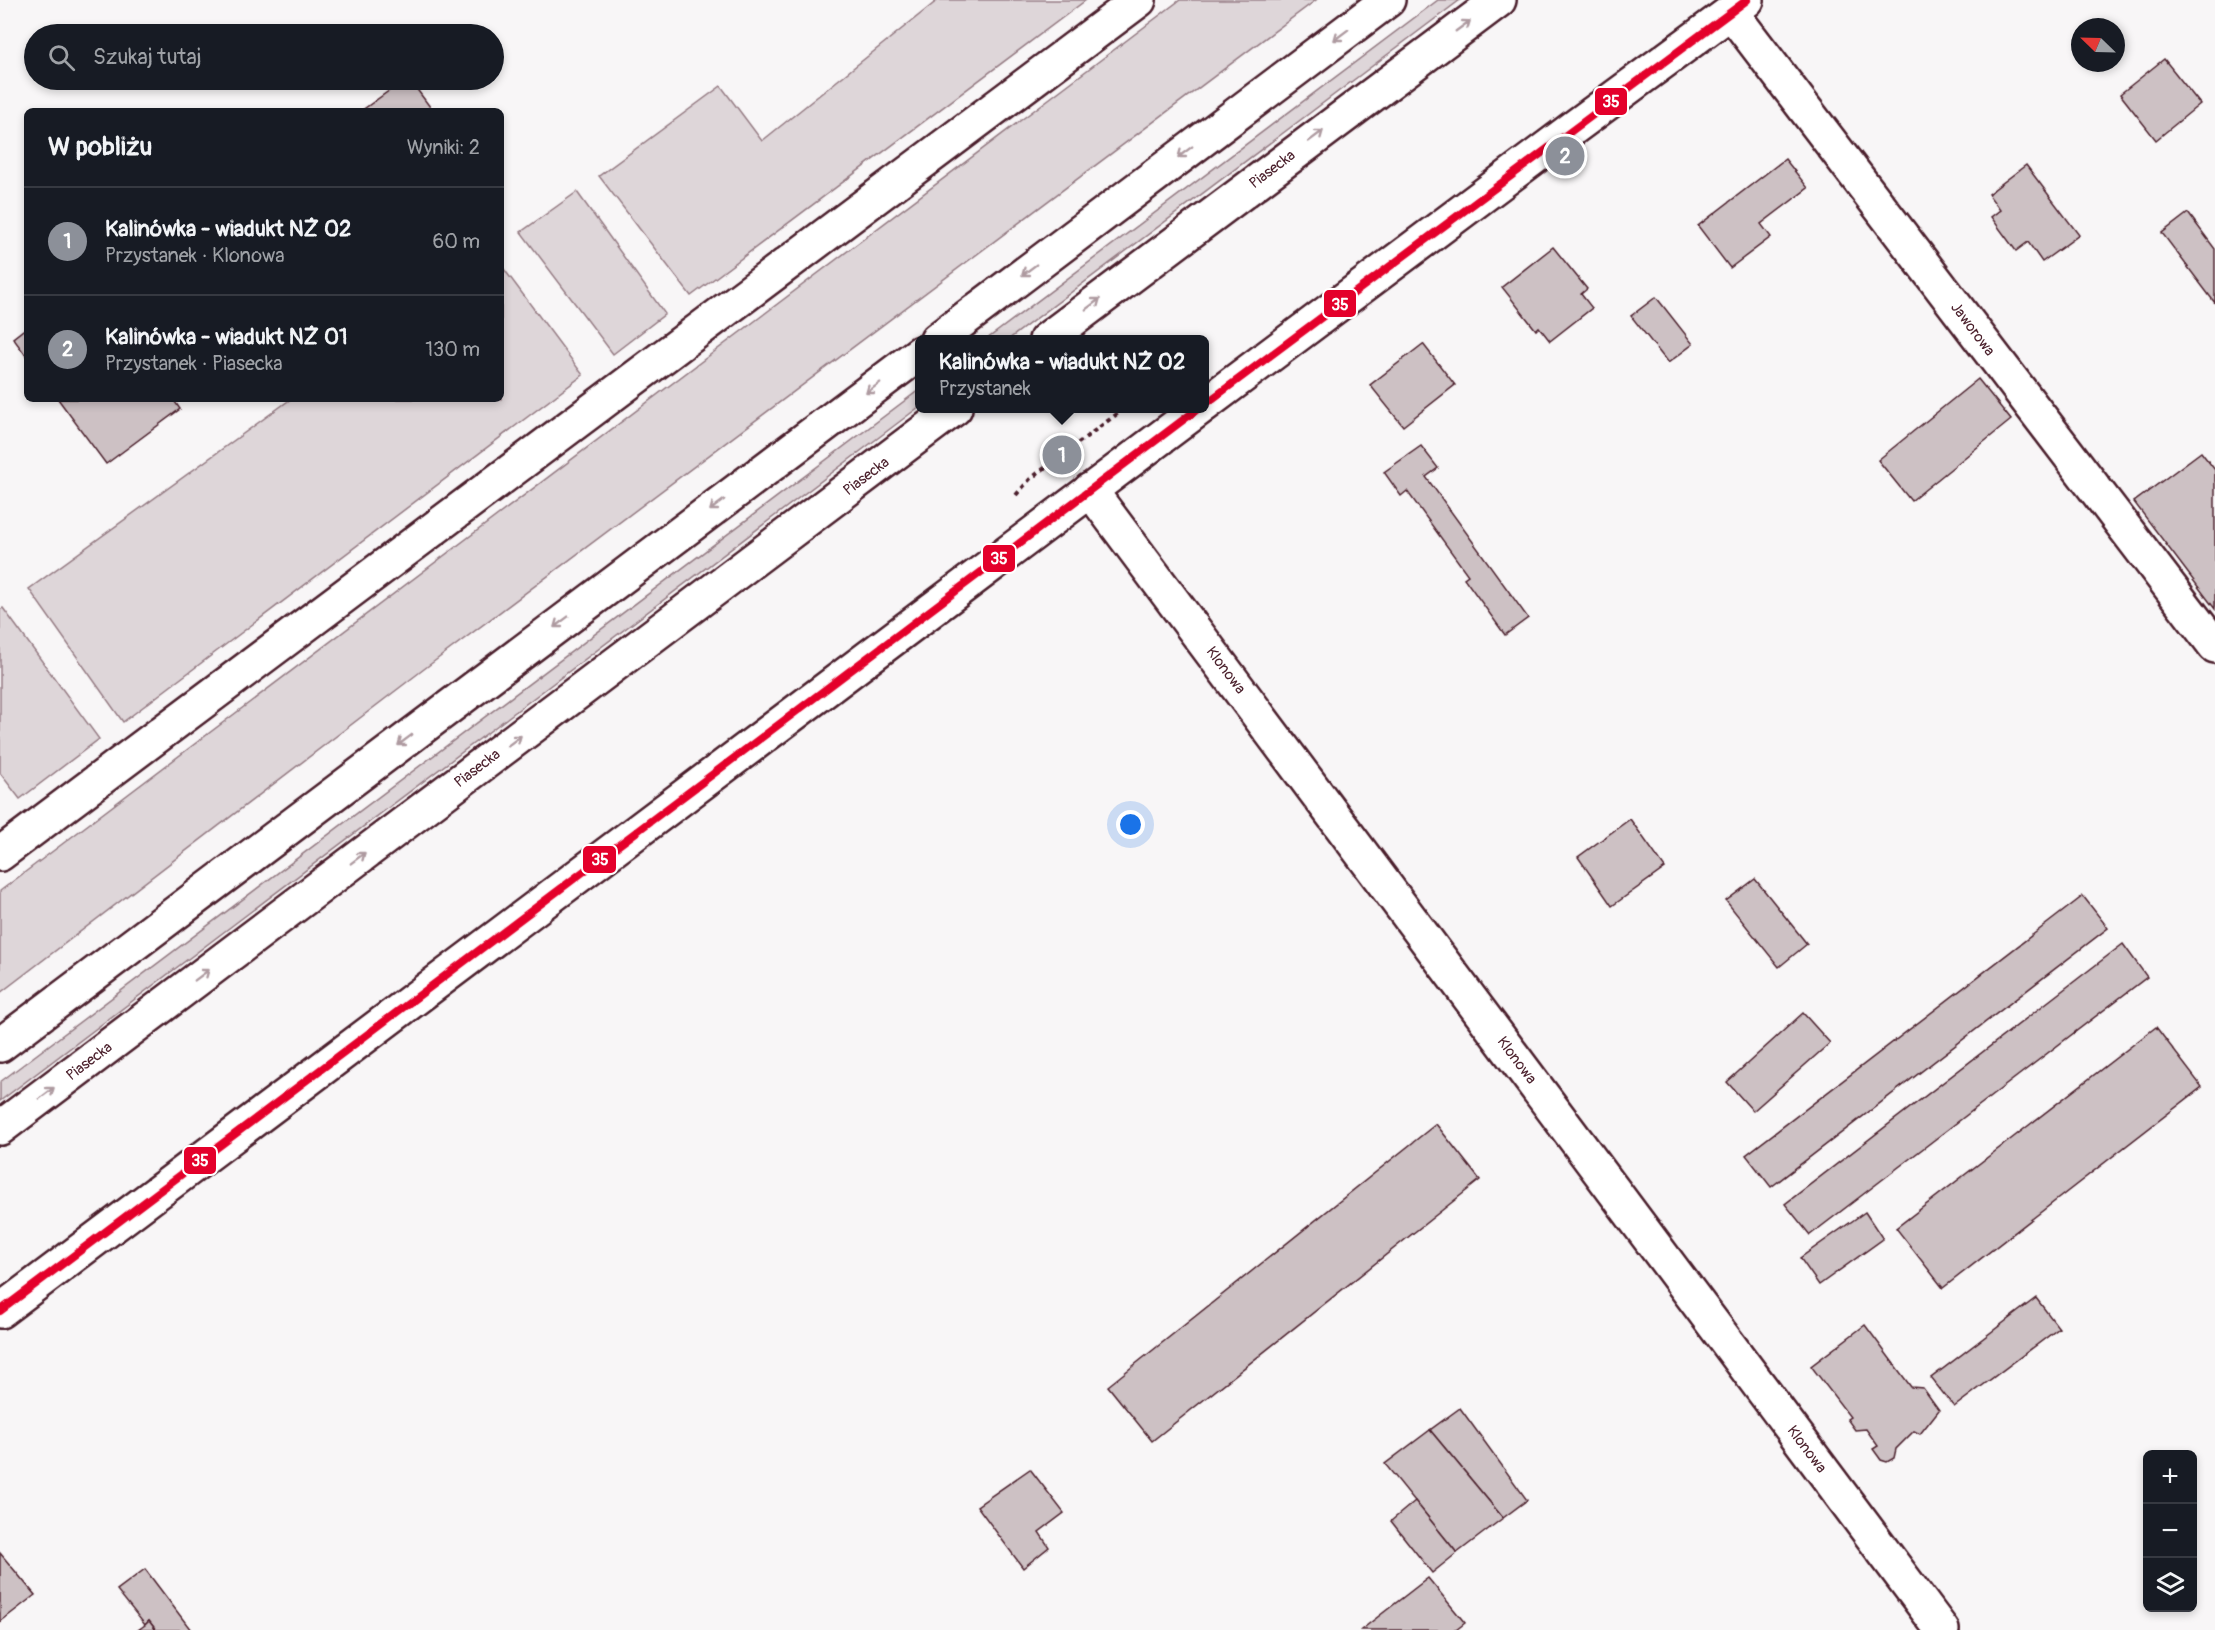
<!DOCTYPE html>
<html lang="pl">
<meta charset="utf-8">
<style>
:root{--surface:#171b24;--page:#20242c;--text:#f1f3f6;--muted:#9ea1a6;--line:#363941;--accent:#8c9099}
body{margin:0;font-family:Pangolin,sans-serif;background:var(--page);color:var(--text)}
.controls{position:absolute;right:18px;bottom:18px;display:grid;overflow:hidden;border-radius:9px;box-shadow:0 3px 9px #0003}
.controls button{width:54px;height:54px;display:grid;place-items:center;padding:0;border:0;border-bottom:2px solid var(--line);background:var(--surface);color:var(--text);font:30px sans-serif}
.compass{position:absolute;left:2071px;top:18px;width:54px;height:54px;border-radius:50%;background:var(--surface);box-shadow:0 3px 9px #0003;rotate:293deg}
.you{position:absolute;left:1131px;top:825px;width:21px;height:21px;margin:-15px;border:4px solid #fff;border-radius:50%;background:#1a73e8;box-shadow:0 0 0 9px #1a73e833}
.badge{display:grid;place-items:center;width:39px;height:39px;border-radius:50%;background:var(--accent);color:#fff;font-size:20px;font-weight:700}
.pin{position:absolute;translate:-50% -50%;border:3px solid #fff;box-shadow:0 2px 6px #0006}
.popup{position:absolute;left:915px;top:335px;width:294px;height:78px;box-sizing:border-box;display:grid;place-content:center;border-radius:9px;background:var(--surface);filter:drop-shadow(0 2px 4px #0005);font-size:20px;white-space:nowrap;color:var(--muted)}
.popup b{font-size:22px;color:var(--text)}
.popup::after{content:'';position:absolute;left:50%;top:100%;margin-left:-12px;border:12px solid transparent;border-top-color:var(--surface)}
.list{margin:0;padding:0;list-style:none}
h2{display:flex;justify-content:space-between;align-items:center;height:78px;margin:0;padding:0 24px;font-size:26px}
h2 small{font-size:20px;font-weight:400;color:var(--muted)}
.list li{display:grid;grid-template-columns:39px 1fr auto;gap:18px;align-items:center;box-sizing:border-box;height:108px;padding:0 24px;border-top:2px solid var(--line)}
.list b{display:block;font-size:22px;white-space:nowrap}
.list p{margin:0;font-size:20px;white-space:nowrap;color:var(--muted)}
.list em{font-size:20px;font-style:normal;color:var(--muted)}
.icon{flex:none;width:33px;height:33px;fill:none;stroke:currentColor;stroke-width:2;stroke-linecap:round;stroke-linejoin:round}
.map{position:relative;flex:none;width:2215px;height:1630px;overflow:hidden}
.search{position:absolute;background:var(--surface);box-shadow:0 3px 9px #0003;left:24px;top:24px;width:480px;height:66px;display:flex;align-items:center;gap:15px;box-sizing:border-box;padding:0 21px;border-radius:33px;color:var(--muted);font-size:22px}
.panel{position:absolute;background:var(--surface);box-shadow:0 3px 9px #0003;left:24px;top:108px;width:480px;height:294px;border-radius:9px}
.map>svg:first-child{display:block}
.green{fill:#ded6d9;stroke:#947a82;stroke-width:1.5}
.building{fill:#cdc1c4;stroke:#4a1f2b;stroke-width:1.5}
.lines{fill:none;stroke-linecap:round;stroke-linejoin:round}
.minor-casing{stroke:#4a1f2b;stroke-width:38}
.highway-casing{stroke:#4a1f2b;stroke-width:38}
.path{stroke:#4a1f2b;stroke-width:4;stroke-dasharray:4.5 4.5;stroke-linecap:butt}
.minor{stroke:#fff;stroke-width:33}
.highway{stroke:#fff;stroke-width:33}
.bus-1-casing{stroke:#fff;stroke-width:12}
.bus-1{stroke:#e4002b;stroke-width:8}
.oneway{stroke:#ae9aa0}
.labels{text-anchor:middle;stroke-width:4.5;stroke-linejoin:round;paint-order:stroke}
.street-label{font-size:15px;fill:#4a1f2b;stroke:#fff}
.line-badge{stroke:#fff;stroke-width:2}
.badge-label{font-size:16px;text-anchor:middle;font-weight:bold;fill:#fff}
</style>
<div class="map">
<svg width="2215" height="1630" viewBox="0 0 2215 1630">
<rect width="100%" height="100%" fill="#f8f6f7"/>
<filter id="ink" filterUnits="userSpaceOnUse"><feTurbulence type="fractalNoise" baseFrequency=".0167" numOctaves="2"/><feDisplacementMap in="SourceGraphic" scale="12" xChannelSelector="R" yChannelSelector="G"/><feConvolveMatrix kernelMatrix="1 2 1 2 8 2 1 2 1" color-interpolation-filters="sRGB"/></filter>
<g filter="url(#ink)">
<g class="green">
<polygon points="938,0 1086,0 691,296 599,176 721,86 762,141"/>
<polygon points="1180,0 1316,0 428,666 0,993 0,891"/>
<polygon points="1438,0 1460,0 1009,339 987,339"/>
<polygon points="577,192 665,314 613,354 521,232"/>
<polygon points="501,265 583,375 123,722 29,589 291,399 501,399"/>
<polygon points="919,390 919,407 0,1101 0,1082"/>
<polygon points="3,608 99,739 20,799 0,773 0,610"/>
</g>
<g class="building">
<polygon points="2164,59 2200,104 2156,140 2120,94"/>
<polygon points="404,80 410,80 433,111 361,111"/>
<polygon points="1785,159 1808,188 1761,224 1771,237 1730,268 1698,226"/>
<polygon points="2026,165 2079,235 2042,262 2028,242 2016,251 1991,217 2000,210 1988,194"/>
<polygon points="2188,213 2215,249 2215,303 2162,233"/>
<polygon points="1553,247 1587,289 1581,294 1592,308 1550,341 1539,327 1536,330 1502,287"/>
<polygon points="1656,297 1693,344 1668,363 1631,316"/>
<polygon points="27,327 27,357 13,338"/>
<polygon points="1423,344 1455,385 1403,426 1370,385"/>
<polygon points="1978,379 2011,420 1911,501 1878,460"/>
<polygon points="58,399 173,399 180,409 106,464"/>
<polygon points="1421,446 1438,468 1426,477 1528,618 1505,635 1464,578 1468,575 1407,491 1401,496 1384,472"/>
<polygon points="2201,452 2215,470 2215,609 2134,502"/>
<polygon points="1630,819 1665,868 1612,906 1578,857"/>
<polygon points="1755,879 1807,944 1779,967 1726,901"/>
<polygon points="2083,896 2108,928 1771,1187 1746,1155"/>
<polygon points="2123,944 2147,977 1810,1235 1785,1204"/>
<polygon points="1803,1013 1830,1043 1753,1111 1727,1082"/>
<polygon points="2156,1027 2202,1087 1943,1288 1896,1228"/>
<polygon points="1436,1124 1480,1180 1152,1441 1108,1386"/>
<polygon points="1865,1212 1883,1239 1819,1285 1800,1258"/>
<polygon points="2036,1298 2059,1328 1954,1407 1931,1378"/>
<polygon points="1865,1325 1911,1387 1923,1388 1939,1410 1920,1434 1914,1431 1896,1449 1894,1458 1887,1462 1881,1460 1873,1449 1878,1446 1866,1429 1855,1430 1847,1419 1850,1417 1811,1366"/>
<polygon points="1460,1408 1527,1500 1503,1518 1430,1430"/>
<polygon points="1430,1430 1503,1518 1457,1553 1385,1464"/>
<polygon points="1030,1469 1064,1513 1039,1532 1049,1547 1023,1568 977,1506"/>
<polygon points="1415,1501 1457,1553 1432,1573 1391,1521"/>
<polygon points="0,1553 35,1595 0,1622"/>
<polygon points="145,1569 191,1630 156,1630 149,1621 145,1625 117,1590"/>
<polygon points="1428,1578 1465,1623 1456,1630 1361,1630"/>
<polygon points="149,1621 156,1630 138,1630 145,1625"/>
</g>
<g class="lines">
<defs>
<g id="minor">
<polyline points="1731,12 2215,646"/>
<polyline points="1204,405 1576,126 1747,0"/>
<polyline points="1090,490 1942,1630"/>
<polyline points="0,854 1139,0"/>
<polyline points="0,1311 1200,408"/>
</g>
<g id="highway">
<polyline points="937,340 1388,0"/>
<polyline points="1046,340 1499,0"/>
<polyline points="0,1045 920,353"/>
<polyline points="0,1128 955,408"/>
</g>
</defs>
<use href="#minor" class="minor-casing"/>
<use href="#highway" class="highway-casing"/>
<polyline class="path" points="1016,495 1030,479 1125,408"/>
<use href="#minor" class="minor"/>
<use href="#highway" class="highway"/>
<defs>
<g id="bus-1">
<polyline points="1204,405 1747,0"/>
<polyline points="0,1311 1199,408"/>
</g>
</defs>
<use href="#bus-1" class="bus-1-casing"/>
<use href="#bus-1" class="bus-1"/>
</g>
<defs><path id="oneway-shaft" d="M-6 0H5M1.5-3L5.5 0L1.5 3" fill="none" stroke-width="1.6" stroke-linecap="round" stroke-linejoin="round" transform="scale(1.5)"/></defs>
<g class="oneway">
<use href="#oneway-shaft" transform="translate(1463 26) rotate(-36)"/>
<use href="#oneway-shaft" transform="translate(1341 35) rotate(143)"/>
<use href="#oneway-shaft" transform="translate(1316 136) rotate(-37)"/>
<use href="#oneway-shaft" transform="translate(1185 152) rotate(143)"/>
<use href="#oneway-shaft" transform="translate(1029 270) rotate(143)"/>
<use href="#oneway-shaft" transform="translate(1093 304) rotate(-37)"/>
<use href="#oneway-shaft" transform="translate(873 388) rotate(143)"/>
<use href="#oneway-shaft" transform="translate(717 505) rotate(143)"/>
<use href="#oneway-shaft" transform="translate(561 622) rotate(143)"/>
<use href="#oneway-shaft" transform="translate(405 740) rotate(143)"/>
<use href="#oneway-shaft" transform="translate(514 741) rotate(-37)"/>
<use href="#oneway-shaft" transform="translate(358 858) rotate(-37)"/>
<use href="#oneway-shaft" transform="translate(202 975) rotate(-37)"/>
<use href="#oneway-shaft" transform="translate(47 1093) rotate(-37)"/>
</g>
</g>
<g class="labels">
<g class="street-label">
<text transform="translate(1272 169) rotate(-37)" y="5">Piasecka</text>
<text transform="translate(1973 329) rotate(53)" y="5">Jaworowa</text>
<text transform="translate(866 476) rotate(-37)" y="5">Piasecka</text>
<text transform="translate(1226 670) rotate(53)" y="5">Klonowa</text>
<text transform="translate(477 768) rotate(-37)" y="5">Piasecka</text>
<text transform="translate(1517 1060) rotate(53)" y="5">Klonowa</text>
<text transform="translate(89 1061) rotate(-37)" y="5">Piasecka</text>
<text transform="translate(1807 1449) rotate(53)" y="5">Klonowa</text>
</g>
</g>
<g class="line-badge">
<rect x="1594" y="87" width="34" height="29" rx="6" fill="#e4002b"/>
<rect x="1323" y="289" width="34" height="29" rx="6" fill="#e4002b"/>
<rect x="982" y="544" width="34" height="29" rx="6" fill="#e4002b"/>
<rect x="582" y="845" width="35" height="29" rx="6" fill="#e4002b"/>
<rect x="183" y="1146" width="34" height="29" rx="6" fill="#e4002b"/>
</g>
<g class="badge-label">
<text x="1611" y="107">35</text>
<text x="1340" y="310">35</text>
<text x="999" y="564">35</text>
<text x="600" y="865">35</text>
<text x="200" y="1166">35</text>
</g>
</svg>
<div class="controls">
<button>+</button>
<button>−</button>
<button><svg class="icon" aria-label="layers" viewBox="0 0 24 24"><path d="M12 4l9 5-9 5-9-5zM3 14l9 5 9-5"/></svg></button>
</div>
<svg class="compass" viewBox="-18 -18 36 36"><path d="M0-13l5 13h-10z" fill="#e53935"/><path d="M0 13l5-13h-10z" fill="#9ea1a6"/></svg>
<div class="you"></div>
<div class="pin badge" style="left:1062px;top:455px">1</div>
<div class="popup"><b>Kalinówka - wiadukt NŻ 02</b>Przystanek</div>
<div class="pin badge" style="left:1565px;top:156px">2</div>
<div class="search"><svg class="icon" aria-label="search" viewBox="0 0 24 24"><circle cx="10" cy="10" r="6"/><path d="M15 15l6 6"/></svg>Szukaj tutaj</div>
<section class="panel">
<h2>W pobliżu<small>Wyniki: 2</small></h2>
<ul class="list">
<li><span class="badge">1</span><div><b>Kalinówka - wiadukt NŻ 02</b><p>Przystanek · Klonowa</p></div><em>60 m</em></li>
<li><span class="badge">2</span><div><b>Kalinówka - wiadukt NŻ 01</b><p>Przystanek · Piasecka</p></div><em>130 m</em></li>
</ul>
</section>
</div>
